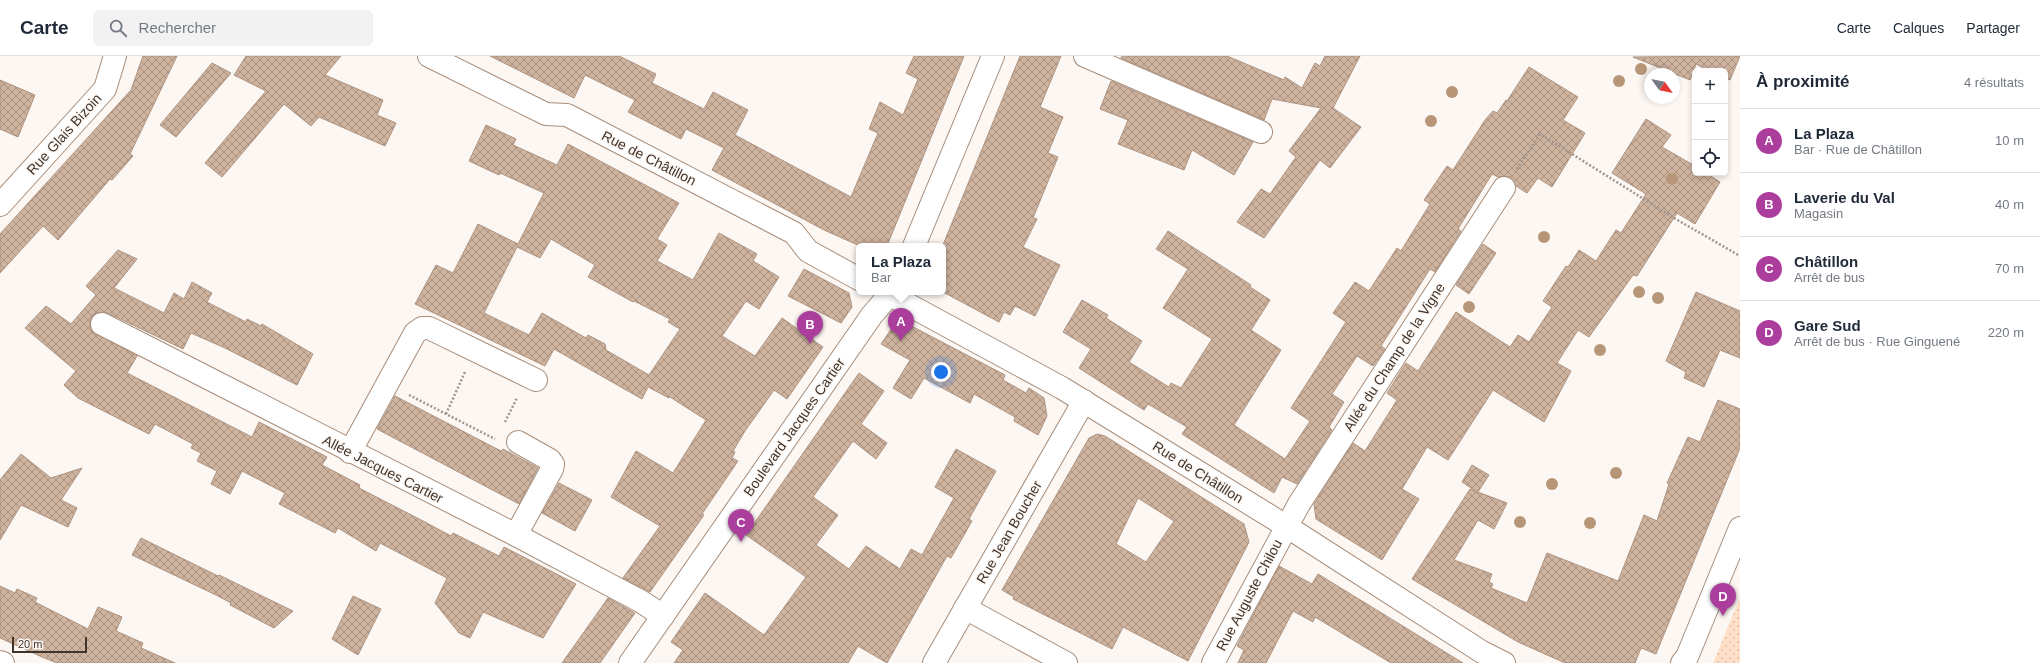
<!DOCTYPE html>
<html lang="fr">
<meta charset="utf-8">
<style>
:root{--surface:#fff;--page:#f2f2f3;--text:#1f2937;--muted:#747a83;--line:#e0e1e3;--accent:#ab3d9c}
body{margin:0;font-family:Helvetica,sans-serif;background:var(--page);color:var(--text)}
.controls{position:absolute;right:12px;top:12px;display:grid;overflow:hidden;border-radius:6px;box-shadow:0 2px 6px #0003}
.controls button{width:36px;height:36px;display:grid;place-items:center;padding:0;border:0;border-bottom:1px solid var(--line);background:var(--surface);color:var(--text);font:20px sans-serif}
.compass{position:absolute;left:1644px;top:12px;width:36px;height:36px;border-radius:50%;background:var(--surface);box-shadow:0 2px 6px #0003;rotate:123deg}
.scale{position:absolute;left:12px;bottom:10px;width:75px;box-sizing:border-box;padding-left:4px;border:2px solid #3f342c;border-top:0;font-size:11px;line-height:14px;white-space:nowrap;color:#3f342c;-webkit-text-stroke:3px #fdf7f3;paint-order:stroke}
.you{position:absolute;left:941px;top:316px;width:14px;height:14px;margin:-10px;border:3px solid #fff;border-radius:50%;background:#1a73e8;box-shadow:0 0 0 6px #1a73e833}
.badge{display:grid;place-items:center;width:26px;height:26px;border-radius:50%;background:var(--accent);color:#fff;font-size:13px;font-weight:700}
.pin{position:absolute;translate:-50% -33px;filter:drop-shadow(0 1px 2px #0008)}
.pin::after{content:'';position:absolute;top:21px;width:14px;height:12px;background:inherit;clip-path:polygon(0 0,100% 0,50% 100%)}
.popup{position:absolute;left:856px;top:187px;width:90px;height:52px;box-sizing:border-box;display:grid;place-content:center;border-radius:6px;background:var(--surface);filter:drop-shadow(0 1px 3px #0005);font-size:13px;white-space:nowrap;color:var(--muted)}
.popup b{font-size:15px;color:var(--text)}
.popup::after{content:'';position:absolute;left:50%;top:100%;margin-left:-8px;border:8px solid transparent;border-top-color:var(--surface)}
.list{margin:0;padding:0;list-style:none}
h2{display:flex;justify-content:space-between;align-items:center;height:52px;margin:0;padding:0 16px;font-size:17px}
h2 small{font-size:13px;font-weight:400;color:var(--muted)}
.list li{display:grid;grid-template-columns:26px 1fr auto;gap:12px;align-items:center;box-sizing:border-box;height:64px;padding:0 16px;border-top:1px solid var(--line)}
.list b{display:block;font-size:15px;white-space:nowrap}
.list p{margin:0;font-size:13px;white-space:nowrap;color:var(--muted)}
.list em{font-size:13px;font-style:normal;color:var(--muted)}
.icon{flex:none;width:22px;height:22px;fill:none;stroke:currentColor;stroke-width:2;stroke-linecap:round;stroke-linejoin:round}
.map{position:relative;flex:none;width:1740px;height:607px;overflow:hidden}
header{display:flex;align-items:center;gap:24px;box-sizing:border-box;height:56px;padding:0 20px;background:var(--surface);border-bottom:1px solid var(--line)}
header strong{font-size:19px}
nav{display:flex;gap:22px;margin-inline-start:auto;font-size:14px}
.search{width:280px;height:36px;background:var(--page);display:flex;align-items:center;gap:10px;box-sizing:border-box;padding:0 14px;border-radius:6px;color:var(--muted);font-size:15px}
main{display:flex}
aside{flex:1;background:var(--surface)}
.map>svg:first-child{display:block}
.grass{fill:url(#grass-dots)}
.building{fill:url(#building-cross-hatch);stroke:#ad9380;fill-rule:evenodd}
.lines{fill:none;stroke-linecap:round;stroke-linejoin:round}
.minor-casing{stroke:#a78d7a;stroke-width:24}
.path{stroke:#9e958f;stroke-width:2.5;stroke-dasharray:2 2;stroke-linecap:butt}
.minor{stroke:#fff;stroke-width:22}
.tree{fill:#b79677}
.labels{text-anchor:middle;stroke-width:3;stroke-linejoin:round;paint-order:stroke}
.street-label{font-size:14px;fill:#3f342c;stroke:#fdf7f3}
</style>
<header>
<strong>Carte</strong>
<div class="search"><svg class="icon" aria-label="search" viewBox="0 0 24 24"><circle cx="10" cy="10" r="6"/><path d="M15 15l6 6"/></svg>Rechercher</div>
<nav><a>Carte</a><a>Calques</a><a>Partager</a></nav>
</header>
<main>
<div class="map">
<svg width="1740" height="607" viewBox="0 0 1740 607">
<defs>
<pattern id="grass-dots" width="8" height="8" patternUnits="userSpaceOnUse"><rect width="8" height="8" fill="#ffdfc7"/><path d="M2 2h.1M6 6h.1" fill="none" stroke="#dcc0ab" stroke-width="1.8" stroke-linecap="round"/></pattern>
<pattern id="building-cross-hatch" width="8" height="8" patternUnits="userSpaceOnUse"><rect width="8" height="8" fill="#ceb39f"/><path d="M0 0l8 8M0 8l8-8" fill="none" stroke="#a99282"/></pattern>
</defs>
<rect width="100%" height="100%" fill="#fdf7f3"/>
<polygon class="grass" points="1740,542 1740,607 1713,607"/>
<g class="building">
<polygon points="143,0 177,0 130,98 133,100 112,124 110,123 58,184 43,170 0,217 0,178 131,34"/>
<polygon points="246,0 341,0 325,19 383,44 377,59 396,67 385,90 319,61 311,70 284,48 222,121 205,107 266,35 234,19"/>
<polygon points="490,0 619,0 656,18 652,27 704,53 713,36 748,54 735,79 851,141 878,77 869,73 880,46 903,59 918,23 906,17 914,0 964,0 887,190 860,190 824,174 712,114 724,92 686,73 681,83 628,56 635,44 585,19 574,42"/>
<polygon points="1020,0 1061,0 1040,51 1063,61 1048,97 1058,101 1033,162 1037,163 1023,191 1060,209 1035,260 1015,250 1010,259 1004,256 999,266 943,236 943,189"/>
<polygon points="1122,0 1227,0 1284,24 1285,21 1302,32 1315,7 1320,10 1325,0 1360,0 1333,52 1361,71 1330,112 1320,104 1264,182 1237,166 1261,133 1270,138 1296,101 1289,95 1321,52 1272,43 1264,64 1121,2"/>
<polygon points="1740,0 1730,24 1725,22 1725,15 1710,15 1696,8 1690,24 1633,1"/>
<polygon points="212,7 231,17 176,81 160,69"/>
<polygon points="1529,11 1578,41 1563,64 1585,77 1552,131 1538,122 1527,137 1516,130 1510,121 1504,120 1498,121 1492,118 1458,173 1461,175 1435,216 1430,213 1381,290 1385,293 1373,310 1357,300 1332,338 1344,346 1329,371 1332,374 1297,428 1282,421 1274,437 1182,378 1187,371 1148,348 1144,354 1079,312 1091,293 1063,276 1082,244 1108,259 1106,262 1142,285 1129,306 1169,331 1171,327 1181,332 1212,283 1163,252 1188,213 1156,193 1168,175 1251,229 1250,231 1270,244 1251,274 1281,294 1234,369 1285,403 1310,365 1291,352 1346,266 1333,257 1355,226 1369,235 1397,192 1401,195 1430,148 1424,144 1447,110 1453,114 1485,64 1493,55 1497,57 1506,44 1507,45"/>
<polygon points="0,24 35,39 18,81 0,73"/>
<polygon points="1111,25 1253,86 1234,119 1192,94 1184,114 1118,88 1128,64 1100,53"/>
<polygon points="1646,63 1671,79 1662,91 1695,110 1695,117 1706,117 1720,126 1695,168 1677,157 1637,220 1633,219 1589,281 1578,274 1557,307 1571,315 1544,366 1493,334 1448,404 1427,391 1402,433 1419,443 1382,504 1316,463 1314,448 1353,387 1365,395 1397,344 1387,337 1406,307 1418,315 1456,256 1510,291 1518,279 1529,286 1552,251 1543,245 1566,210 1568,211 1579,194 1596,205 1616,174 1621,177 1646,138 1612,117"/>
<path d="M486,69L516,83L513,89L557,109L568,88L679,147L657,183L667,189L657,205L693,224L719,177L757,198L753,205L779,221L759,253L746,245L722,280L755,300L782,262L823,291L787,343L774,334L745,375L733,395L735,396L732,402L738,405L702,458L704,459L650,536L623,522L660,470L611,441L636,395L673,417L706,364L670,341L669,342L648,331L642,343L554,293L545,310L415,248L436,209L453,217L478,168L518,188L544,137L500,117L499,119L469,105ZM551,183L595,209L588,221L633,246L634,245L670,263L668,266L680,273L649,319L606,294L605,288L588,279L586,282L542,257L529,279L484,257L517,191L540,202Z"/>
<polygon points="1483,188 1496,197 1469,238 1456,229"/>
<polygon points="118,194 137,203 114,232 164,257 174,237 184,243 192,226 212,237 207,246 246,266 247,263 261,270 262,268 313,298 297,329 225,292 191,277 183,293 108,257 102,256 96,257 91,263 90,269 92,275 137,300 127,317 252,381 259,366 327,401 322,409 360,429 359,432 425,466 451,480 453,477 499,500 504,491 576,528 543,582 483,556 470,582 459,577 435,547 447,522 380,487 376,495 338,472 335,477 279,448 285,437 242,415 230,438 211,428 217,415 197,405 201,397 191,392 193,388 155,368 149,378 78,342 64,329 76,315 25,272 46,250 71,268 96,239 86,230"/>
<polygon points="804,213 849,237 852,251 841,267 788,240"/>
<polygon points="1696,236 1740,255 1740,302 1720,294 1704,331 1684,322 1686,316 1666,305"/>
<polygon points="898,263 1005,319 1003,324 1026,337 1029,332 1044,342 1047,360 1038,379 1014,365 1015,361 974,338 970,347 924,322 911,343 893,332 910,304 881,288"/>
<polygon points="859,317 884,335 861,368 887,387 876,403 853,385 813,441 838,459 816,489 849,513 866,490 900,513 911,493 922,499 954,442 935,431 956,393 996,415 969,463 972,465 951,502 947,500 887,607 858,590 848,607 674,607 683,594 671,586 705,537 764,579 806,521 746,479"/>
<polygon points="395,340 501,395 503,393 538,412 519,448 377,373"/>
<polygon points="1718,344 1740,353 1740,392 1656,598 1641,592 1635,607 1565,607 1518,586 1412,523 1470,433 1477,436 1462,426 1472,409 1489,419 1478,436 1507,447 1494,473 1478,464 1454,504 1492,518 1489,526 1493,528 1491,532 1527,547 1547,497 1618,525 1644,459 1657,465 1669,428 1667,427 1688,381 1700,386"/>
<path d="M1097,378L1105,380L1244,468L1249,486L1188,605L1123,571L1112,593L1013,543L1014,541L1002,534L1089,382ZM1138,442L1174,465L1146,506L1116,488Z"/>
<polygon points="21,398 51,422 82,412 61,444 77,452 68,471 21,449 0,484 0,424"/>
<polygon points="559,427 592,444 575,475 542,457"/>
<polygon points="141,482 218,520 219,519 293,555 274,572 230,549 231,547 216,539 132,499"/>
<polygon points="1279,510 1312,528 1318,518 1463,607 1391,607 1315,561 1313,566 1293,555 1266,607 1238,607 1244,594 1237,590"/>
<polygon points="0,530 15,537 17,533 37,542 35,546 88,573 98,551 122,561 116,575 143,587 141,592 175,607 57,607 42,601 0,582"/>
<polygon points="353,540 381,553 358,599 332,583"/>
<polygon points="608,542 635,557 600,607 562,607"/>
</g>
<g class="lines">
<defs>
<g id="minor">
<polyline points="429,0 546,58 567,59 794,177 808,195 859,223"/>
<polyline points="1085,0 1261,76"/>
<polyline points="0,149 105,33 115,0"/>
<polyline points="914,190 993,0"/>
<polyline points="885,236 1062,332 1286,470 1482,596 1504,607"/>
<polyline points="102,268 516,479 642,546 663,560"/>
<polyline points="350,396 415,277 422,272 429,272 536,324"/>
<polyline points="516,479 552,413 553,408 550,404 518,386"/>
<polyline points="965,552 1066,607"/>
<polyline points="0,606 3,607"/>
<polyline points="630,607 872,259 892,236"/>
<polyline points="934,607 1084,345"/>
<polyline points="1213,607 1299,448 1504,132"/>
<polyline points="1682,607 1687,601 1740,472"/>
</g>
</defs>
<use href="#minor" class="minor-casing"/>
<g class="path">
<polyline points="1517,113 1540,78 1674,162 1740,200"/>
<polyline points="409,339 495,383"/>
<polyline points="446,358 465,316"/>
<polyline points="505,366 517,342"/>
</g>
<use href="#minor" class="minor"/>
</g>
<g class="tree">
<circle cx="1641" cy="13" r="6"/>
<circle cx="1619" cy="25" r="6"/>
<circle cx="1452" cy="36" r="6"/>
<circle cx="1431" cy="65" r="6"/>
<circle cx="1672" cy="123" r="6"/>
<circle cx="1544" cy="181" r="6"/>
<circle cx="1639" cy="236" r="6"/>
<circle cx="1658" cy="242" r="6"/>
<circle cx="1469" cy="251" r="6"/>
<circle cx="1600" cy="294" r="6"/>
<circle cx="1616" cy="417" r="6"/>
<circle cx="1552" cy="428" r="6"/>
<circle cx="1520" cy="466" r="6"/>
<circle cx="1590" cy="467" r="6"/>
</g>
<g class="labels">
<g class="street-label">
<text transform="translate(64 78) rotate(-48)" y="5">Rue Glais Bizoin</text>
<text transform="translate(649 102) rotate(27)" y="5">Rue de Châtillon</text>
<text transform="translate(1394 301) rotate(-57)" y="5">Allée du Champ de la Vigne</text>
<text transform="translate(794 371) rotate(-55)" y="5">Boulevard Jacques Cartier</text>
<text transform="translate(383 413) rotate(27)" y="5">Allée Jacques Cartier</text>
<text transform="translate(1198 416) rotate(32)" y="5">Rue de Châtillon</text>
<text transform="translate(1009 476) rotate(-60)" y="5">Rue Jean Boucher</text>
<text transform="translate(1249 539) rotate(-62)" y="5">Rue Auguste Chilou</text>
</g>
</g>
</svg>
<div class="controls">
<button>+</button>
<button>−</button>
<button><svg class="icon" aria-label="locate" viewBox="0 0 24 24"><circle cx="12" cy="12" r="6"/><path d="M12 2v4M12 18v4M2 12h4M18 12h4"/></svg></button>
</div>
<svg class="compass" viewBox="-18 -18 36 36"><path d="M0-13l5 13h-10z" fill="#e53935"/><path d="M0 13l5-13h-10z" fill="#747a83"/></svg>
<div class="scale">20 m</div>
<div class="you"></div>
<div class="pin badge" style="left:901px;top:285px">A</div>
<div class="popup"><b>La Plaza</b>Bar</div>
<div class="pin badge" style="left:810px;top:288px">B</div>
<div class="pin badge" style="left:741px;top:486px">C</div>
<div class="pin badge" style="left:1723px;top:560px">D</div>
</div>
<aside>
<h2>À proximité<small>4 résultats</small></h2>
<ul class="list">
<li><span class="badge">A</span><div><b>La Plaza</b><p>Bar · Rue de Châtillon</p></div><em>10 m</em></li>
<li><span class="badge">B</span><div><b>Laverie du Val</b><p>Magasin</p></div><em>40 m</em></li>
<li><span class="badge">C</span><div><b>Châtillon</b><p>Arrêt de bus</p></div><em>70 m</em></li>
<li><span class="badge">D</span><div><b>Gare Sud</b><p>Arrêt de bus · Rue Ginguené</p></div><em>220 m</em></li>
</ul>
</aside>
</main>
